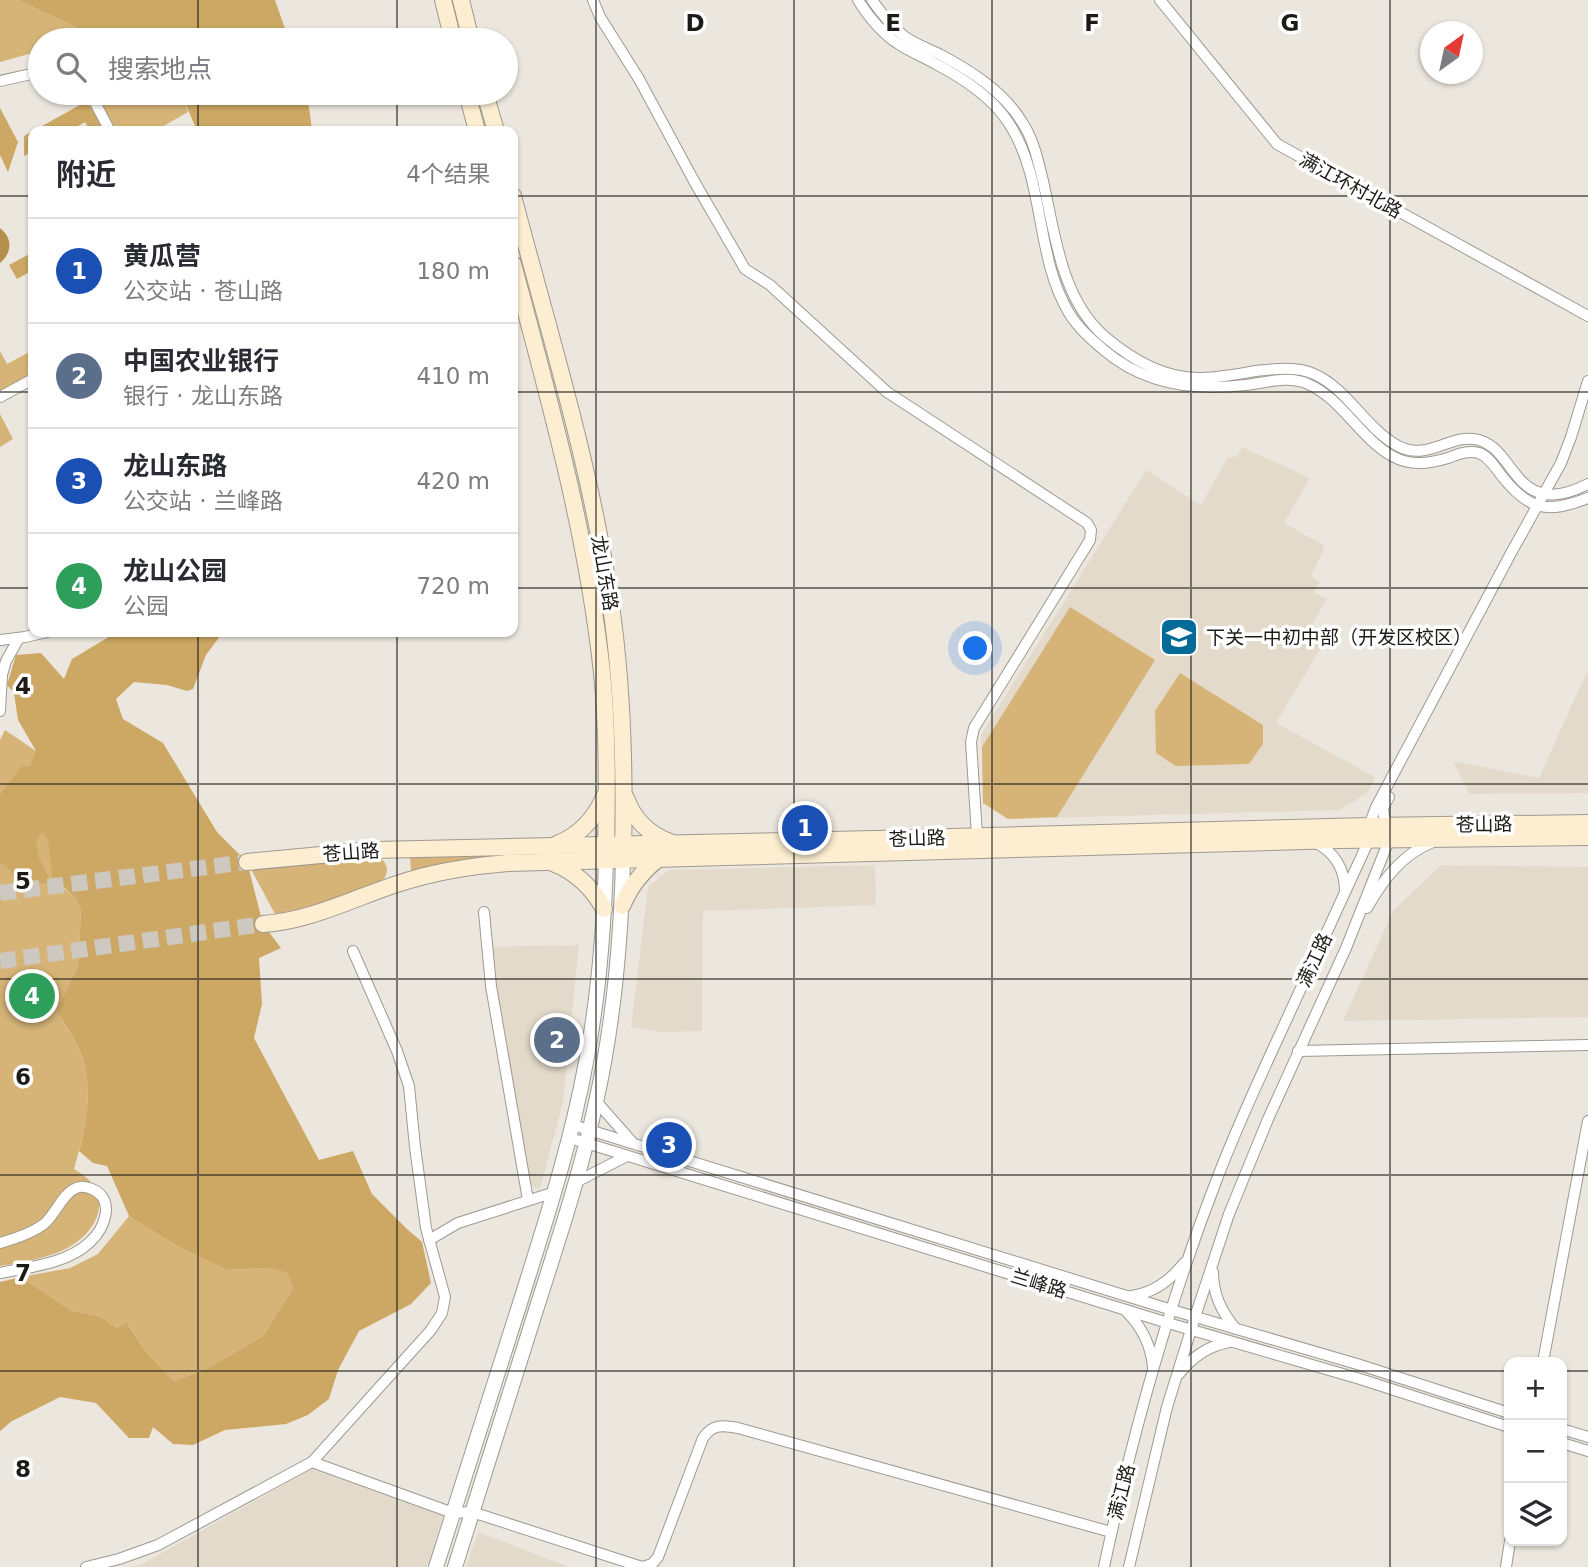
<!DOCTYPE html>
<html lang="zh">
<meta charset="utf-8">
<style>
:root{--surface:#fff;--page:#f7f7f7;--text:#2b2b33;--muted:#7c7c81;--line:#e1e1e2;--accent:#046a98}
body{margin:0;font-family:"DejaVu Sans","Noto Sans SC",sans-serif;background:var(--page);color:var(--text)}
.controls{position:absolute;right:21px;bottom:21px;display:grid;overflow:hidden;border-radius:14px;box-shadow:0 2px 5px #0004}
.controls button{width:63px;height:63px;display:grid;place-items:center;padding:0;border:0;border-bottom:2px solid var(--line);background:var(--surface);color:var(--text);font:35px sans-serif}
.compass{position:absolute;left:1420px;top:21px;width:63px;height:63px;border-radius:50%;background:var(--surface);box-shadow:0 2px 5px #0004;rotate:33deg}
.you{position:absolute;left:976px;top:649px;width:24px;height:24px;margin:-18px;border:5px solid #fff;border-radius:50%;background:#1a73e8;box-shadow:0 0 0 10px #1a73e833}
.badge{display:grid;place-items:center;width:46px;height:46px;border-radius:50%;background:var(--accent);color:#fff;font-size:23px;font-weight:700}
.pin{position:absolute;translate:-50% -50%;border:4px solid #fff;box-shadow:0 2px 7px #0006}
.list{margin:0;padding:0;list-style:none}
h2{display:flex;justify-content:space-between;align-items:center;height:91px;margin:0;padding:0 28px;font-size:30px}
h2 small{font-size:23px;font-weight:400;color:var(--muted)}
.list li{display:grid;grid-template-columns:46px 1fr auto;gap:21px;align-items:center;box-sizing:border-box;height:105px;padding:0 28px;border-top:2px solid var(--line)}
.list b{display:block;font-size:26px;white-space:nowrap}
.list p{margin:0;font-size:23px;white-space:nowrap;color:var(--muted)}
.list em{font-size:23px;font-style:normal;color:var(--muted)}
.icon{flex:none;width:38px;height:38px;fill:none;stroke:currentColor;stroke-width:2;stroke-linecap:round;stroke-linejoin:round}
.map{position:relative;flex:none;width:1588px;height:1567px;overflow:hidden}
.search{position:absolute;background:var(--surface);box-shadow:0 2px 5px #0004;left:28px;top:28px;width:490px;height:77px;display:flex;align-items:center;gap:18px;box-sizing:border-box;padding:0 24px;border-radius:38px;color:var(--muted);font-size:26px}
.panel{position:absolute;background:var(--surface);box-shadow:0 2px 5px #0004;left:28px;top:126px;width:490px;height:511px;border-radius:14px}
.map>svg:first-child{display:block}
.built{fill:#e3dacb}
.green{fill:#d6b477}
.forest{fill:#cda864}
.water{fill:#b5904c}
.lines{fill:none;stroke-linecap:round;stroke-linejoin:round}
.secondary-tunnel{stroke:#cdc8c0;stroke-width:16;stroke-dasharray:16 8;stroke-linecap:butt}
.minor-casing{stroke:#9e9991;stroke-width:12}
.tertiary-casing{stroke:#9e9991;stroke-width:16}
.secondary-casing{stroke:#9e9991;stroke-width:18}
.minor{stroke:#fff;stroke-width:10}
.tertiary{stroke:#fff;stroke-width:14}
.secondary{stroke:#fdeed1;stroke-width:16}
.grid{fill:none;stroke:#1d1b18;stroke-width:2;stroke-opacity:0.55}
.labels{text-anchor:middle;stroke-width:7;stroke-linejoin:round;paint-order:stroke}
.street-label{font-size:19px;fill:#1d1b18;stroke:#fff}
.poi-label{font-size:19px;fill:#1d1b18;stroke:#fff;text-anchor:start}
.grid-label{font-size:23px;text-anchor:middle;font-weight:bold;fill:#1d1b18;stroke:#fff;stroke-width:7;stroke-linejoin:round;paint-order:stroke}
</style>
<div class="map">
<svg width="1588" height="1567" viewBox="0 0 1588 1567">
<rect width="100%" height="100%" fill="#ece7de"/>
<g class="built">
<polygon points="1242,447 1310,478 1284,523 1325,546 1311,576 1320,582 1314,592 1327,599 1309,630 1323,644 1276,723 1375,777 1368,792 1340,810 1008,819 983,803 981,735 1146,470 1201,505 1228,457 1236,457"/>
<polygon points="1588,669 1588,793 1470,794 1453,761 1539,778"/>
<polygon points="875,865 876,905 703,911 702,1031 660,1032 631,1027 648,887 669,870"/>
<polygon points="1441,865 1588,867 1588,1017 1343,1021 1393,911"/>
<polygon points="579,945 563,1102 540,1189 535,1188 531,1184 499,1019 490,947"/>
<polygon points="312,1469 443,1516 427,1567 131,1567 140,1565"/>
<polygon points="478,1532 569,1567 466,1567"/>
</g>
<g class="green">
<polygon points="0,0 18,0 103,40 40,40 40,54 29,54 0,62"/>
<polygon points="96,93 181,93 188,112 155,131 116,131"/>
<polygon points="33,350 33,374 0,391 0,351 7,364"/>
<polygon points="0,414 13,439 0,447"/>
<polygon points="1070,607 1155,660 1057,817 1008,819 983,803 982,747"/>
<polygon points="1180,673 1263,725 1263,744 1249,764 1176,766 1156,753 1155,711"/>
<path d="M5,730L36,751L59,884L76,899L81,910L78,966L56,1011C62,1020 69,1030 74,1039C98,1081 86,1126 74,1169C82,1174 90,1179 95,1188C109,1215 85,1242 59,1252C41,1259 20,1263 0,1266V740Z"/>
<polygon points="551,854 415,871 411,870 410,856"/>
<path d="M379,857C388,863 390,873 382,881L327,902L276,916L251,869Z"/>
<polygon points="129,1216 175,1245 226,1270 269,1268 289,1273 293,1288 263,1336 206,1369 174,1381 146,1352 128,1324 117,1328 99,1316 72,1311 21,1277 70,1268 98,1254"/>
</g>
<g class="forest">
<polygon points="18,0 275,0 289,40 103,40"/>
<polygon points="181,93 305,93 309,107 312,131 197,131"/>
<polygon points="87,101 104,131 90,131 85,122 69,131 33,131 33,151 24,156 24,136"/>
<polygon points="0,108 18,142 8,172 0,155"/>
<polygon points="33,252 33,270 17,279 9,265"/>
<path d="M111,632H223L206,655L193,689L187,691L167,685L134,682L116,699L123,719L163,743L217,832L247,862L263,924L281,948L259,958L262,1004L254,1038L319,1160L353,1151L372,1194L407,1229L422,1242L431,1283L411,1304L359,1331L338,1370L329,1399L308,1415L286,1424L225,1430L193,1445L173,1444L153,1427L149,1438H129L96,1403L60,1397L12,1421L0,1431V1282L21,1277L72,1311L99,1316L117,1328L127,1323L146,1352L174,1381L206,1369L263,1336L293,1288L288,1273L269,1268L226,1270L175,1245L129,1216L107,1166L93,1163L79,1151C89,1114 94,1073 74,1039C69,1029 62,1020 56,1011L78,966L81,910L76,899L52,876L48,839L42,832L36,840L39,858L53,887L45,883L19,881L6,866L0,862V795L21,767L30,766L36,751L18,720L14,693L7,685L16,655L41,653L64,679L72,659L107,638Z"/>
</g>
<path class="water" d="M0,228C13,238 12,253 0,263Z"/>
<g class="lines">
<g class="secondary-tunnel">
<polyline points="0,893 247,862"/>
<polyline points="0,961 263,924"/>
</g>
<defs>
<g id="minor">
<polyline points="593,0 600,17 639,79 694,181 745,269 770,285 887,392 1087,523 1091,530 1090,540 974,728 971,742 977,835"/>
<path d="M858,0C868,16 881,32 897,43C908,51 922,56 934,63C961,77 991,96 1008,122C1046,179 1034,254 1069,313C1078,328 1092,340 1105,351C1144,384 1195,391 1245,385C1265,383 1288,375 1308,384C1342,399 1359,437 1392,456C1410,466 1428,464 1448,458C1458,454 1468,450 1479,453C1489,457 1495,467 1501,475C1529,511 1547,514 1588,498"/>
<path d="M872,0C881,13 891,26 904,36C915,44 929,49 941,55C971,71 1004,92 1022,122C1034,140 1038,161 1043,181C1055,234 1061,298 1104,336C1131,359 1162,378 1198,378C1218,378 1237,374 1256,371C1275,369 1296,366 1314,374C1348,389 1365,428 1398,446C1429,462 1451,432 1479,440C1498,446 1505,462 1517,476C1537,502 1563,497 1588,484"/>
<polyline points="1160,0 1277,144 1588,316"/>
<polyline points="0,81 40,72"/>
<polyline points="90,93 110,131"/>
<polyline points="0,397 33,379"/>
<polyline points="0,640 25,637 47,632"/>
<polyline points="0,670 2,675 0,711"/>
<polyline points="2,675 6,661 19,638"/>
<path d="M1315,842C1334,852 1345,869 1345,891"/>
<path d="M1367,908C1383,880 1402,854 1433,842"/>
<polyline points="484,912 491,986 528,1200"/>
<polyline points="1298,1051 1588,1045"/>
<polyline points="596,1101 632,1142"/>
<polyline points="573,1125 1172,1310 1357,1364 1509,1413"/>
<polyline points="570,1138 1168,1323 1360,1379 1509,1427"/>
<polyline points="576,1182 627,1156"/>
<polyline points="429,1240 458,1223 555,1192"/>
<path d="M0,1243C14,1239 32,1233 44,1224C56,1214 62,1194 76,1188C81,1186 87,1187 92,1189C116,1199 105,1228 90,1242C67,1264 29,1267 0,1273"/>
<path d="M1213,1272C1213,1294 1221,1312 1236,1329"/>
<path d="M1131,1296C1153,1293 1170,1281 1184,1263"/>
<path d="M1126,1311C1141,1326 1151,1345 1153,1367"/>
<polyline points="1543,1362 1588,1121"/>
<path d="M1179,1374C1192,1357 1208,1346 1229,1342"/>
<polyline points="1562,1429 1588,1437"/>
<polyline points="1562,1443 1588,1451"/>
<path d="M312,1462L453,1513L472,1512L642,1567L652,1564L658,1557L703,1438C712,1424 723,1425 738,1428L1111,1532"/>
<polyline points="86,1567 119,1559 158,1545 312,1462 431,1330 442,1313 445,1297 426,1228 415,1147 409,1086 397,1051 353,951"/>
<path d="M1104,1567C1132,1436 1168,1305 1217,1179C1237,1126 1261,1075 1285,1023C1313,962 1341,901 1369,840V826L1376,807L1511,553L1561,463L1571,437L1588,381"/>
<polyline points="1129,1567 1167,1407 1195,1317 1229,1214 1268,1119 1346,948 1389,840 1388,825 1384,817 1383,808 1389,797"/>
<polyline points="1506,1567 1510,1541"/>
</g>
<g id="tertiary">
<path d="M436,1567C464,1479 492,1391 520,1303C545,1223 571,1144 586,1062C599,995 604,928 606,861"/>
<path d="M455,1567C482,1481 509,1396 536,1310C558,1241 581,1172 596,1102C614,1022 621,942 623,860"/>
</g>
<g id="secondary">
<polyline points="443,0 453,40"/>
<polyline points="461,0 471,40"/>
<polyline points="467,93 477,131"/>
<polyline points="485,93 496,131"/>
<path d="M513,196C548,329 590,463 610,599C623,684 625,769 623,854"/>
<path d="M513,264C549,399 587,533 602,673C608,733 607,793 606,853"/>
<path d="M626,798C634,820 648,834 670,842"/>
<path d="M557,844C580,835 595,818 604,797"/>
<polyline points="247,862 374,850 875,839 1369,826 1588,823"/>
<path d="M553,863C576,872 592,887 604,909"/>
<path d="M622,906C630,887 641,872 658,859"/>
<path d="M263,924C310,921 354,898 397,884C433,872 470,866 508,863L1340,840L1588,837"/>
</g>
</defs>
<use href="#minor" class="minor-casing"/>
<use href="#tertiary" class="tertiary-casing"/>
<use href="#secondary" class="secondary-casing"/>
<use href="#minor" class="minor"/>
<use href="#tertiary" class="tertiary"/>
<use href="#secondary" class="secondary"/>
</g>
<path class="grid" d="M198,0V40M397,0V40M596,0V1567M794,0V1567M992,0V1567M1191,0V1567M1390,0V1567M198,93V131M397,93V131M0,196H33M513,196H1588M0,392H33M513,392H1588M0,588H33M513,588H1588M198,632V1567M397,632V1567M0,784H1588M0,979H1588M0,1175H1588M0,1371H1509M1562,1371H1588"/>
<defs>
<symbol id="school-square" viewBox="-11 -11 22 22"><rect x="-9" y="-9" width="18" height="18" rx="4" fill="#046a98" stroke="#fff"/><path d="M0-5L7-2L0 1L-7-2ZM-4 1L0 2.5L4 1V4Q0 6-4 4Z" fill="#fff"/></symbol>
</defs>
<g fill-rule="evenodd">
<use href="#school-square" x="1157" y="615" width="44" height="44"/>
</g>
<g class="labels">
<g class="street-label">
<text transform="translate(1351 185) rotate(29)" y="7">满江环村北路</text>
<text transform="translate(605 573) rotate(80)" y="7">龙山东路</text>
<text transform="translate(1484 824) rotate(-1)" y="7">苍山路</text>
<text transform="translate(917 838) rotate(-2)" y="7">苍山路</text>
<text transform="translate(351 852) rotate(-4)" y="7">苍山路</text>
<text transform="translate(1314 960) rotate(-65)" y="7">满江路</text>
<text transform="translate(1039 1283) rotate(17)" y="7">兰峰路</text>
<text transform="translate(1121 1492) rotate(-76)" y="7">满江路</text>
</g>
<g class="poi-label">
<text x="1206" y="644">下关一中初中部（开发区校区）</text>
</g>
</g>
<g class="grid-label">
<text x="695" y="31">D</text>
<text x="893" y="31">E</text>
<text x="1092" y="31">F</text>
<text x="1290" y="31">G</text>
<text x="23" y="694">4</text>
<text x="23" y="889">5</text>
<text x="23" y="1085">6</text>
<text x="23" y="1281">7</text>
<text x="23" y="1477">8</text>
</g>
</svg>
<div class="controls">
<button>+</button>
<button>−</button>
<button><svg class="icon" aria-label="layers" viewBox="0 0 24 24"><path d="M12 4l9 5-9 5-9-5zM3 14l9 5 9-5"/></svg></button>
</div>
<svg class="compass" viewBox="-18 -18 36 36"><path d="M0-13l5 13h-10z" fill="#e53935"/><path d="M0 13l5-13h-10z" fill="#7c7c81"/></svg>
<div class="you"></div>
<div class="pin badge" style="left:805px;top:828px;background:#1a4fb4">1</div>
<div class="pin badge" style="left:557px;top:1040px;background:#5c6f8a">2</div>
<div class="pin badge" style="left:669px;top:1145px;background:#1a4fb4">3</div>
<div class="pin badge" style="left:32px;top:996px;background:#2e9e5b">4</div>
<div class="search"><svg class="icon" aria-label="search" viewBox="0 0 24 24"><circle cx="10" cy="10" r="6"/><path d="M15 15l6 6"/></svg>搜索地点</div>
<section class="panel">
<h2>附近<small>4个结果</small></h2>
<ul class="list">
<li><span class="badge" style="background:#1a4fb4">1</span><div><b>黄瓜营</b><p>公交站 · 苍山路</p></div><em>180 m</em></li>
<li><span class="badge" style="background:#5c6f8a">2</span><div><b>中国农业银行</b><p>银行 · 龙山东路</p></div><em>410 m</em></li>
<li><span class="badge" style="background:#1a4fb4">3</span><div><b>龙山东路</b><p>公交站 · 兰峰路</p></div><em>420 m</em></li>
<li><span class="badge" style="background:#2e9e5b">4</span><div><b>龙山公园</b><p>公园</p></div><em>720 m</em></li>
</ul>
</section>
</div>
